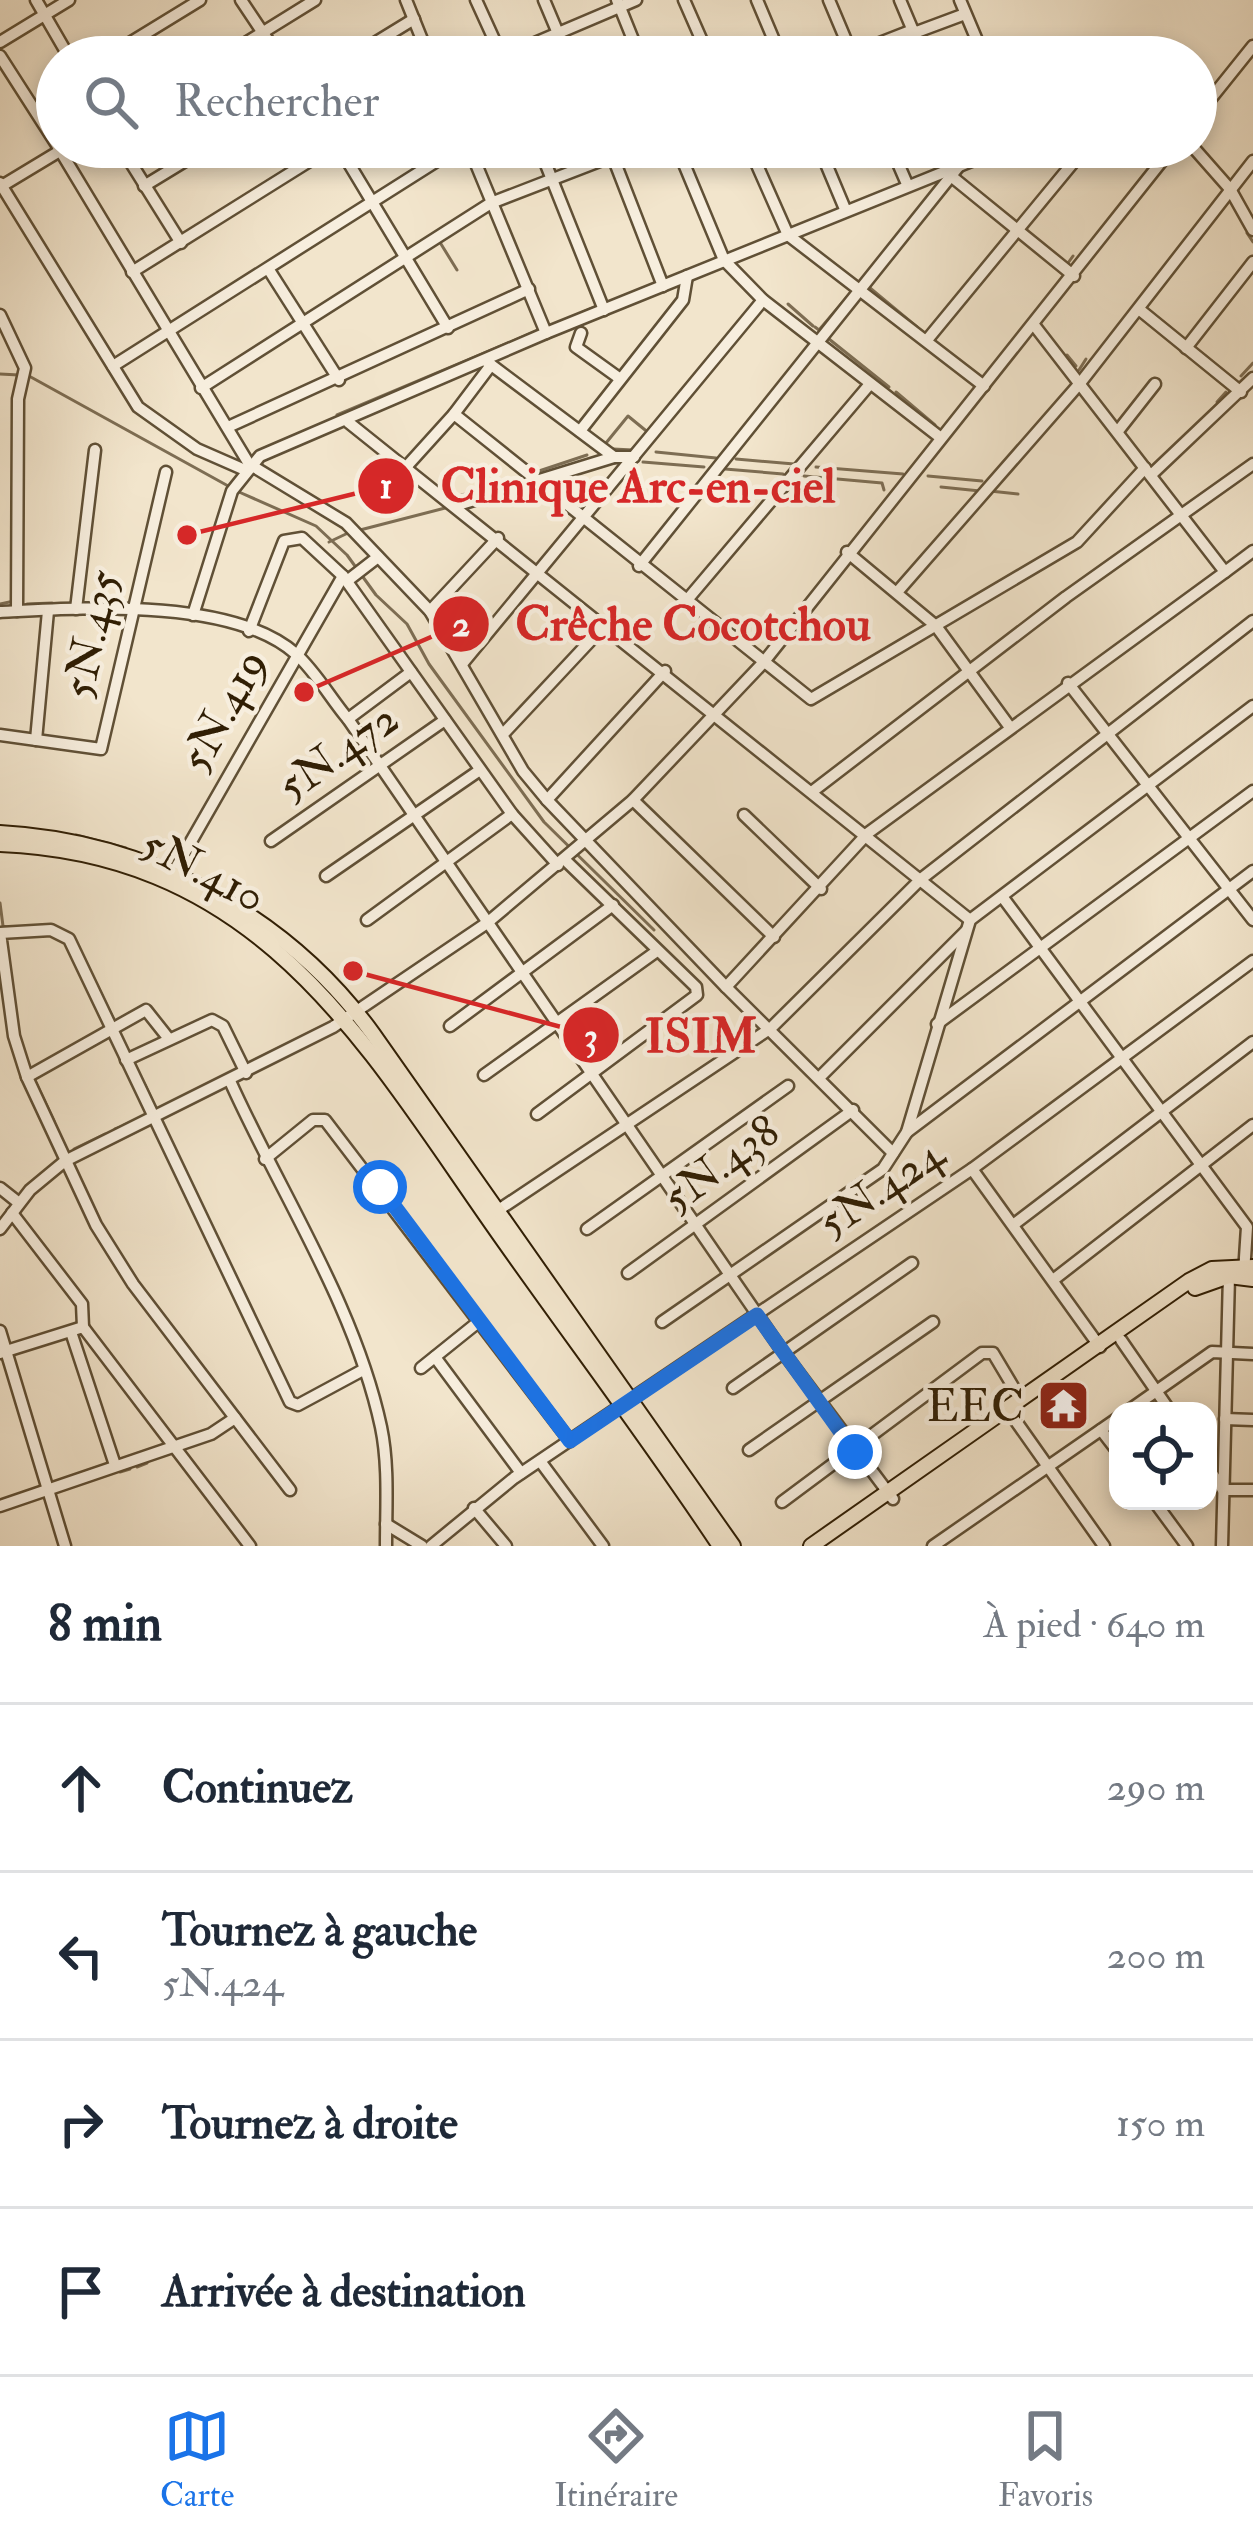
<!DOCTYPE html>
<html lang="fr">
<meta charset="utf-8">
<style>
:root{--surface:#fff;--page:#f2f2f3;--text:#1f2937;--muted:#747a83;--line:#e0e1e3;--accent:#1a73e8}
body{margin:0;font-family:"IM FELL Double Pica",serif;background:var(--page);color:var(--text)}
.controls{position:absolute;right:36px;bottom:36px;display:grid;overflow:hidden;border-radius:24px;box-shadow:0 6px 18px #0003}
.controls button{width:108px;height:108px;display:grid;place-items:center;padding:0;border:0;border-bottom:3px solid var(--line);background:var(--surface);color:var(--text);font:60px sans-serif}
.stop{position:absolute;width:36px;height:36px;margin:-27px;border:9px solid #1a73e8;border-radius:50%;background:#fff}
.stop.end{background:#1a73e8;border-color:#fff;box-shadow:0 3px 12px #0008}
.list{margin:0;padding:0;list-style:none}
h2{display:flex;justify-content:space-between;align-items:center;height:156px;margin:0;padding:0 48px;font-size:51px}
h2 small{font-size:39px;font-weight:400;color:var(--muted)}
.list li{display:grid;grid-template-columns:78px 1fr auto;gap:36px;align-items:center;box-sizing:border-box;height:168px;padding:0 48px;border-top:3px solid var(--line)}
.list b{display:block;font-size:45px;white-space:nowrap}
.list p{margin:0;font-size:39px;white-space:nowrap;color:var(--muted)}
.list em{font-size:39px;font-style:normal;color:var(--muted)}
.icon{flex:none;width:66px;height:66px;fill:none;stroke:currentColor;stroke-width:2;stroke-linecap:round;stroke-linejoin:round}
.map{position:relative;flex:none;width:1253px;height:1546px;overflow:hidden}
.search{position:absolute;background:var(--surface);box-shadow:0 6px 18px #0003;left:36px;right:36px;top:36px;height:132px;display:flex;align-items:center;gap:30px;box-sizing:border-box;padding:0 42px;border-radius:66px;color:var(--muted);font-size:45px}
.sheet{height:828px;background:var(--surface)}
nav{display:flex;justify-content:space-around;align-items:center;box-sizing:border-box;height:168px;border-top:3px solid var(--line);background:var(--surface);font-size:33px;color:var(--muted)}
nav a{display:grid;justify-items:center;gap:6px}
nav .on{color:var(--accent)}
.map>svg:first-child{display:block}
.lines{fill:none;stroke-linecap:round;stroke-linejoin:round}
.stream{stroke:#7d6d53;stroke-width:3}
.minor-casing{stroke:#605036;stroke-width:15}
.major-casing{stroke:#301e04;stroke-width:18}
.minor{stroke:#f7eede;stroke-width:10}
.major{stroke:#f2e5cc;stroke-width:14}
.route{stroke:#1a73e8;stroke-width:15}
.labels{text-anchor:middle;stroke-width:9;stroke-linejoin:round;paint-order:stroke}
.street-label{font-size:45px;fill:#301e04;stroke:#f7eede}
.poi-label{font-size:45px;fill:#301e04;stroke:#f7eede;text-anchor:end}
.leader{fill:none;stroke:#d62828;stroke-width:4.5}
.callout-dot{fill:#d62828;stroke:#f7eede;stroke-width:4.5}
.mark-label{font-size:36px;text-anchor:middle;font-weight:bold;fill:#fff}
.callout-label{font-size:48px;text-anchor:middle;font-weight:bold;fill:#d62828;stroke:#f7eede;stroke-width:9;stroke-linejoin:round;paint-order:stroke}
</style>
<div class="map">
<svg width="1253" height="1546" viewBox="0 0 1253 1546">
<rect width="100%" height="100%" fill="#f2e5cc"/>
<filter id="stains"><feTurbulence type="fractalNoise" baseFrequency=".00167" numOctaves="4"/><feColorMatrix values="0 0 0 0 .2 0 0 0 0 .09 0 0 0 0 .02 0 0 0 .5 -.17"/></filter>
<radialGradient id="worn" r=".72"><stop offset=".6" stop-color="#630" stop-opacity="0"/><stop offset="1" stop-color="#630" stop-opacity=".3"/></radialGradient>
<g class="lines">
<g class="stream">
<polyline points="1196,132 1199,137"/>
<polyline points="1181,149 1190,153"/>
<polyline points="1247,233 1253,242"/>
<polyline points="441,244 457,270"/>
<polyline points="1068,263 1073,256"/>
<polyline points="870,288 917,327"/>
<polyline points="788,304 813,326"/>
<polyline points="581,313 600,305"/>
<polyline points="815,327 819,330 853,290"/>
<polyline points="829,339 889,387"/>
<polyline points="1200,352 1209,359"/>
<polyline points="1067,355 1076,366"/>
<polyline points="1079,370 1086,359"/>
<polyline points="0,374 19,375"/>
<polyline points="29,376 230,487"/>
<polyline points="1241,376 1253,363"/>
<polyline points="896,392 935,425"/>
<polyline points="1217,402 1226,392"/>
<polyline points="337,415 539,330"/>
<polyline points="606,443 628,416 650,434"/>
<polyline points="613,449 633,450"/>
<polyline points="656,452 716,458"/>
<polyline points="736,459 794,464"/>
<polyline points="643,462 704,467"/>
<polyline points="816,467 903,474"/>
<polyline points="725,469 783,474"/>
<polyline points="533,473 587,455"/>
<polyline points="804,476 882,483 884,490"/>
<polyline points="928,476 982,481"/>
<polyline points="941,487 980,491"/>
<polyline points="990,491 1018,494"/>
<polyline points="239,492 316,526 347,555 376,595 407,624 429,664 544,822 654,930"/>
<polyline points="459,496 516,478"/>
<polyline points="360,530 449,507"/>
<polyline points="329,542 348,533"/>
<polyline points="0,604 14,601"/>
<polyline points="27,604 52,603"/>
<polyline points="76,835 126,848"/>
<polyline points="0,903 3,926 9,928"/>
<polyline points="19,927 45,925"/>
<polyline points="83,957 114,1020"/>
<polyline points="120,1034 130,1054"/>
<polyline points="35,1081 54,1121"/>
<polyline points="145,1085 152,1100"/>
<polyline points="124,1125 142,1117"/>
<polyline points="115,1129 121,1127"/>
<polyline points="74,1149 105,1134"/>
<polyline points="137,1467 147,1463"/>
<polyline points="120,1472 130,1469"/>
</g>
<defs>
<g id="minor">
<polyline points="36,0 69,57"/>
<polyline points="241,0 279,57"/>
<polyline points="406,0 429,57"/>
<polyline points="476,0 502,57"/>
<polyline points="544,0 568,57"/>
<polyline points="617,0 640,57"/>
<polyline points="684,0 709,57"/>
<polyline points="757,0 781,57"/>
<polyline points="829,0 853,57"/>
<polyline points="900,0 924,57"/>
<polyline points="960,0 984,57"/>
<polyline points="914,33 965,14"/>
<polyline points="0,42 69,0"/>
<polyline points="0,56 57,145"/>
<polyline points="107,57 200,0"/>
<polyline points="223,57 315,0"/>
<polyline points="352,57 414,19"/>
<polyline points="502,57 636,0"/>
<polyline points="844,57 913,30"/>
<polyline points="1196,117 1253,46"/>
<polyline points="58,147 249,464 346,523 430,611 523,771 547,800"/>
<polyline points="121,147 181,243"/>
<polyline points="339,147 448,328"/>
<polyline points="469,147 546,333"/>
<polyline points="539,147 604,310"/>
<polyline points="609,147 663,286"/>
<polyline points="677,147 724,260 763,300 941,438"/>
<polyline points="749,147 788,235 984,386"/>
<polyline points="819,147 845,209"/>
<polyline points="891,147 907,184"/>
<polyline points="1193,147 1230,189 1253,230"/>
<polyline points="951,176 1074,276"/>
<polyline points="0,183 138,407 197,449 245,470"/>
<polyline points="144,186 208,147"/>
<polyline points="0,187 63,149"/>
<polyline points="269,270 339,380"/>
<polyline points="132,272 332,147"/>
<polyline points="1140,310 1241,392"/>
<polyline points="0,315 25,368 18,399 17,611"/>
<polyline points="581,333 576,347 619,378"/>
<polyline points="927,340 1086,147"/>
<polyline points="1186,348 1253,262"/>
<polyline points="486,361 614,457 634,457"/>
<polyline points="113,366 459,147"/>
<polyline points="201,388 491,203 636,147"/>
<polyline points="454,414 491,365"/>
<polyline points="348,422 970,920"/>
<polyline points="228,427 529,289"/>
<polyline points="580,431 683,300 687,276"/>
<polyline points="1118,431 1155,384"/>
<polyline points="407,466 454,414 811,699 1077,542 1145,468"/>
<polyline points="1151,475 1253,378"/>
<polyline points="458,505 614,457"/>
<polyline points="847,552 936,626 1009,726"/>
<polyline points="639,566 959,166"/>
<polyline points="1225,572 1253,551"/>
<polyline points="347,581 378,557"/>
<polyline points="899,590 1081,382 1253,161"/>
<polyline points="687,600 870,384"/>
<polyline points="76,609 95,450"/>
<polyline points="430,611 498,538"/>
<path d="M0,612C80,608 232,597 296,654C316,672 331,699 348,719L783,1352L893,1499"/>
<polyline points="193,615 232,491 260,456 546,333 1006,147"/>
<polyline points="249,631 284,541 302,538 343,576 512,814 558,865"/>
<polyline points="462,664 763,300"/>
<polyline points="665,671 547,800 726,987 868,833 1225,572 1034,325"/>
<polyline points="1068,683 1253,920"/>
<polyline points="348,719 411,672"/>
<polyline points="505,732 606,624"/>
<polyline points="0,735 101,749 166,472"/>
<polyline points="36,740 48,611"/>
<polyline points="813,791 1066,597 1253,464"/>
<polyline points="633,800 774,937"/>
<polyline points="744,815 821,889"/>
<polyline points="271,841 445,720"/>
<polyline points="326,876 480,770"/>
<polyline points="169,880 343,576"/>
<polyline points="1004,899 1247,1227 1244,1273"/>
<polyline points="367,920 512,814"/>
<polyline points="726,987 893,1153"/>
<polyline points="937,1024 1253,791"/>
<polyline points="450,1026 613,905"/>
<polyline points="126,1060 212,1020 223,1026 246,1073"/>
<polyline points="484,1075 657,951"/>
<polyline points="27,1077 146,1010 169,1039"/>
<polyline points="820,1077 966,931"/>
<path d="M230,1081C280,1193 355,1305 381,1427C389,1465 386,1507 386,1546"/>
<polyline points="537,1114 697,995 696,987 564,859"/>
<polyline points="907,1132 1253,871"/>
<polyline points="265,1159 313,1120 325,1120 570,1441"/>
<polyline points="972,1169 1100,1347"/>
<polyline points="0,1188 19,1203"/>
<polyline points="12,1213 82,1304 83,1327"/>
<polyline points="491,1215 771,1028 921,879 1253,621"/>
<polyline points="1013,1225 1253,1042"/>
<polyline points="0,1229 30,1190 65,1161 333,1027 487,923 633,800 763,663 1173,147"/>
<polyline points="587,1229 788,1086"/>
<polyline points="628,1273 853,1110"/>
<polyline points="1053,1280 1253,1125"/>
<polyline points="662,1322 883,1169 907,1132 970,920 1253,706"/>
<polyline points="0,1331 65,1546"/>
<polyline points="71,1332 115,1465"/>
<polyline points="1121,1340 1170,1411"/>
<polyline points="0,1353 83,1327 250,1546"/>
<polyline points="435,1357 521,1473"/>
<polyline points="421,1368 477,1323"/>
<polyline points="733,1388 912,1263"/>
<polyline points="1008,1410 1104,1546"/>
<polyline points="1128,1411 1212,1352 1253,1354"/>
<polyline points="1225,1419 1253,1420"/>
<polyline points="1101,1430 1118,1452"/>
<polyline points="749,1450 933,1322"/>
<polyline points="540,1461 603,1546"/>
<polyline points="1208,1467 1223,1490 1253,1490"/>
<polyline points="290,1490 133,1284 96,1225 27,1077 14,1036 0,933 51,930 69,939 290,1402 298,1405 363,1370"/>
<polyline points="1154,1501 1187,1546"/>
<polyline points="782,1502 982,1353 993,1353 1021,1400"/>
<polyline points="0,1506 211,1434 235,1418"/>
<polyline points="474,1508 506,1546"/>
<polyline points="386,1524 422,1546"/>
<polyline points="431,1546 514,1478 972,1169 1253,961"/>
<polyline points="933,1546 1118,1418"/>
<polyline points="1222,1546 1229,1276"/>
</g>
<g id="major">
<path d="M0,833C147,841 286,914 373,1034L733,1546"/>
<path d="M0,844C267,855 368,1049 504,1241C576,1343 651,1442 720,1546"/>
<polyline points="1195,1288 1229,1276 1253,1279"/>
<polyline points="811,1546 1189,1281 1212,1269 1253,1267"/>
</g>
</defs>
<use href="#minor" class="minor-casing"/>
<use href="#major" class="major-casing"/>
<use href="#minor" class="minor"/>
<use href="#major" class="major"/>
</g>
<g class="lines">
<polyline class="route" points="380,1187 570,1441 757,1315 855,1452"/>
</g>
<defs>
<symbol id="temple-square" viewBox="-11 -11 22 22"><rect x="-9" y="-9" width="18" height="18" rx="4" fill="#8f2418" stroke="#f7eede"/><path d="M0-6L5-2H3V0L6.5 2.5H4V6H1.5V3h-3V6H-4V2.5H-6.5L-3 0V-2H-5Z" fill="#fff"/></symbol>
</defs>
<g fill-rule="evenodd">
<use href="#temple-square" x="1034" y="1376" width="59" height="59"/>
</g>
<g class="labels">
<g class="street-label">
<text transform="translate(90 634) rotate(-77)" y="16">5N.435</text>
<text transform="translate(222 710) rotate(-61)" y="16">5N.419</text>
<text transform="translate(337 751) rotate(-35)" y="16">5N.472</text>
<text transform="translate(204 869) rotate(27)" y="16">5N.410</text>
<text transform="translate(720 1163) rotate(-36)" y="16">5N.438</text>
<text transform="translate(880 1187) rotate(-34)" y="16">5N.424</text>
</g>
<g class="poi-label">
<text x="1024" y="1421">EEC</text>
</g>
</g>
<path class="leader" d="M187 535L386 486M304 692L461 624M353 971L591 1035"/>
<g class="callout-dot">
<circle cx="187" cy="535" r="12"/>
<circle cx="304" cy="692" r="12"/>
<circle cx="353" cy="971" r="12"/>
<circle cx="386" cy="486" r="30"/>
<circle cx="461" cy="624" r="30"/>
<circle cx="591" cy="1035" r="30"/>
</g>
<g class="mark-label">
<text x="386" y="498">1</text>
<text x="461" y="636">2</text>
<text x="591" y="1048">3</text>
</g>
<g class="callout-label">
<text x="638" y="502">Clinique Arc-en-ciel</text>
<text x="693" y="640">Crêche Cocotchou</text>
<text x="701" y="1052">ISIM</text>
</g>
<rect width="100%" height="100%" filter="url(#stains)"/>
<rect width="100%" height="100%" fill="url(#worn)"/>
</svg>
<div class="controls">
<button><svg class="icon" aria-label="locate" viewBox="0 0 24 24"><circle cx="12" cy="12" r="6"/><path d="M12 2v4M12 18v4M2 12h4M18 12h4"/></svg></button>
</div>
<div class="stop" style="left:380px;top:1187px"></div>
<div class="stop end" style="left:855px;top:1452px"></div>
<div class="search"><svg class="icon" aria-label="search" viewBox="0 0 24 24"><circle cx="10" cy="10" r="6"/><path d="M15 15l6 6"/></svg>Rechercher</div>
</div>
<section class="sheet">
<h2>8 min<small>À pied · 640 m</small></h2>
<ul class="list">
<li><svg class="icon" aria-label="ahead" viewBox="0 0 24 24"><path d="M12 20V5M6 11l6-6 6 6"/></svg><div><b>Continuez</b></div><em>290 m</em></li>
<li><svg class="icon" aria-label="left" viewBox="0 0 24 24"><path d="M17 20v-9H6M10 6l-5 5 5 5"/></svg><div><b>Tournez à gauche</b><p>5N.424</p></div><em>200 m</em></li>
<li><svg class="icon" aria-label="right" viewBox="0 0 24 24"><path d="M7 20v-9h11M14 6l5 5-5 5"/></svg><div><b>Tournez à droite</b></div><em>150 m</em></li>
<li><svg class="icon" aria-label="arrive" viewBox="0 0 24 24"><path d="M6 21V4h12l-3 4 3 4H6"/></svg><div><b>Arrivée à destination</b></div></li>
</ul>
</section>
<nav>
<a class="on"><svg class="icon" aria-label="map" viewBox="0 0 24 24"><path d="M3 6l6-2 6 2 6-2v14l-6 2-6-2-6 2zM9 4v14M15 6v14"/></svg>Carte</a>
<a><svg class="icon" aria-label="directions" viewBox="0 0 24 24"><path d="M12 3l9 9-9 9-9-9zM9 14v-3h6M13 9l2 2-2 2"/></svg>Itinéraire</a>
<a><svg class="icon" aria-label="saved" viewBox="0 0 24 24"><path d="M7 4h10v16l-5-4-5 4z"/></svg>Favoris</a>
</nav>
